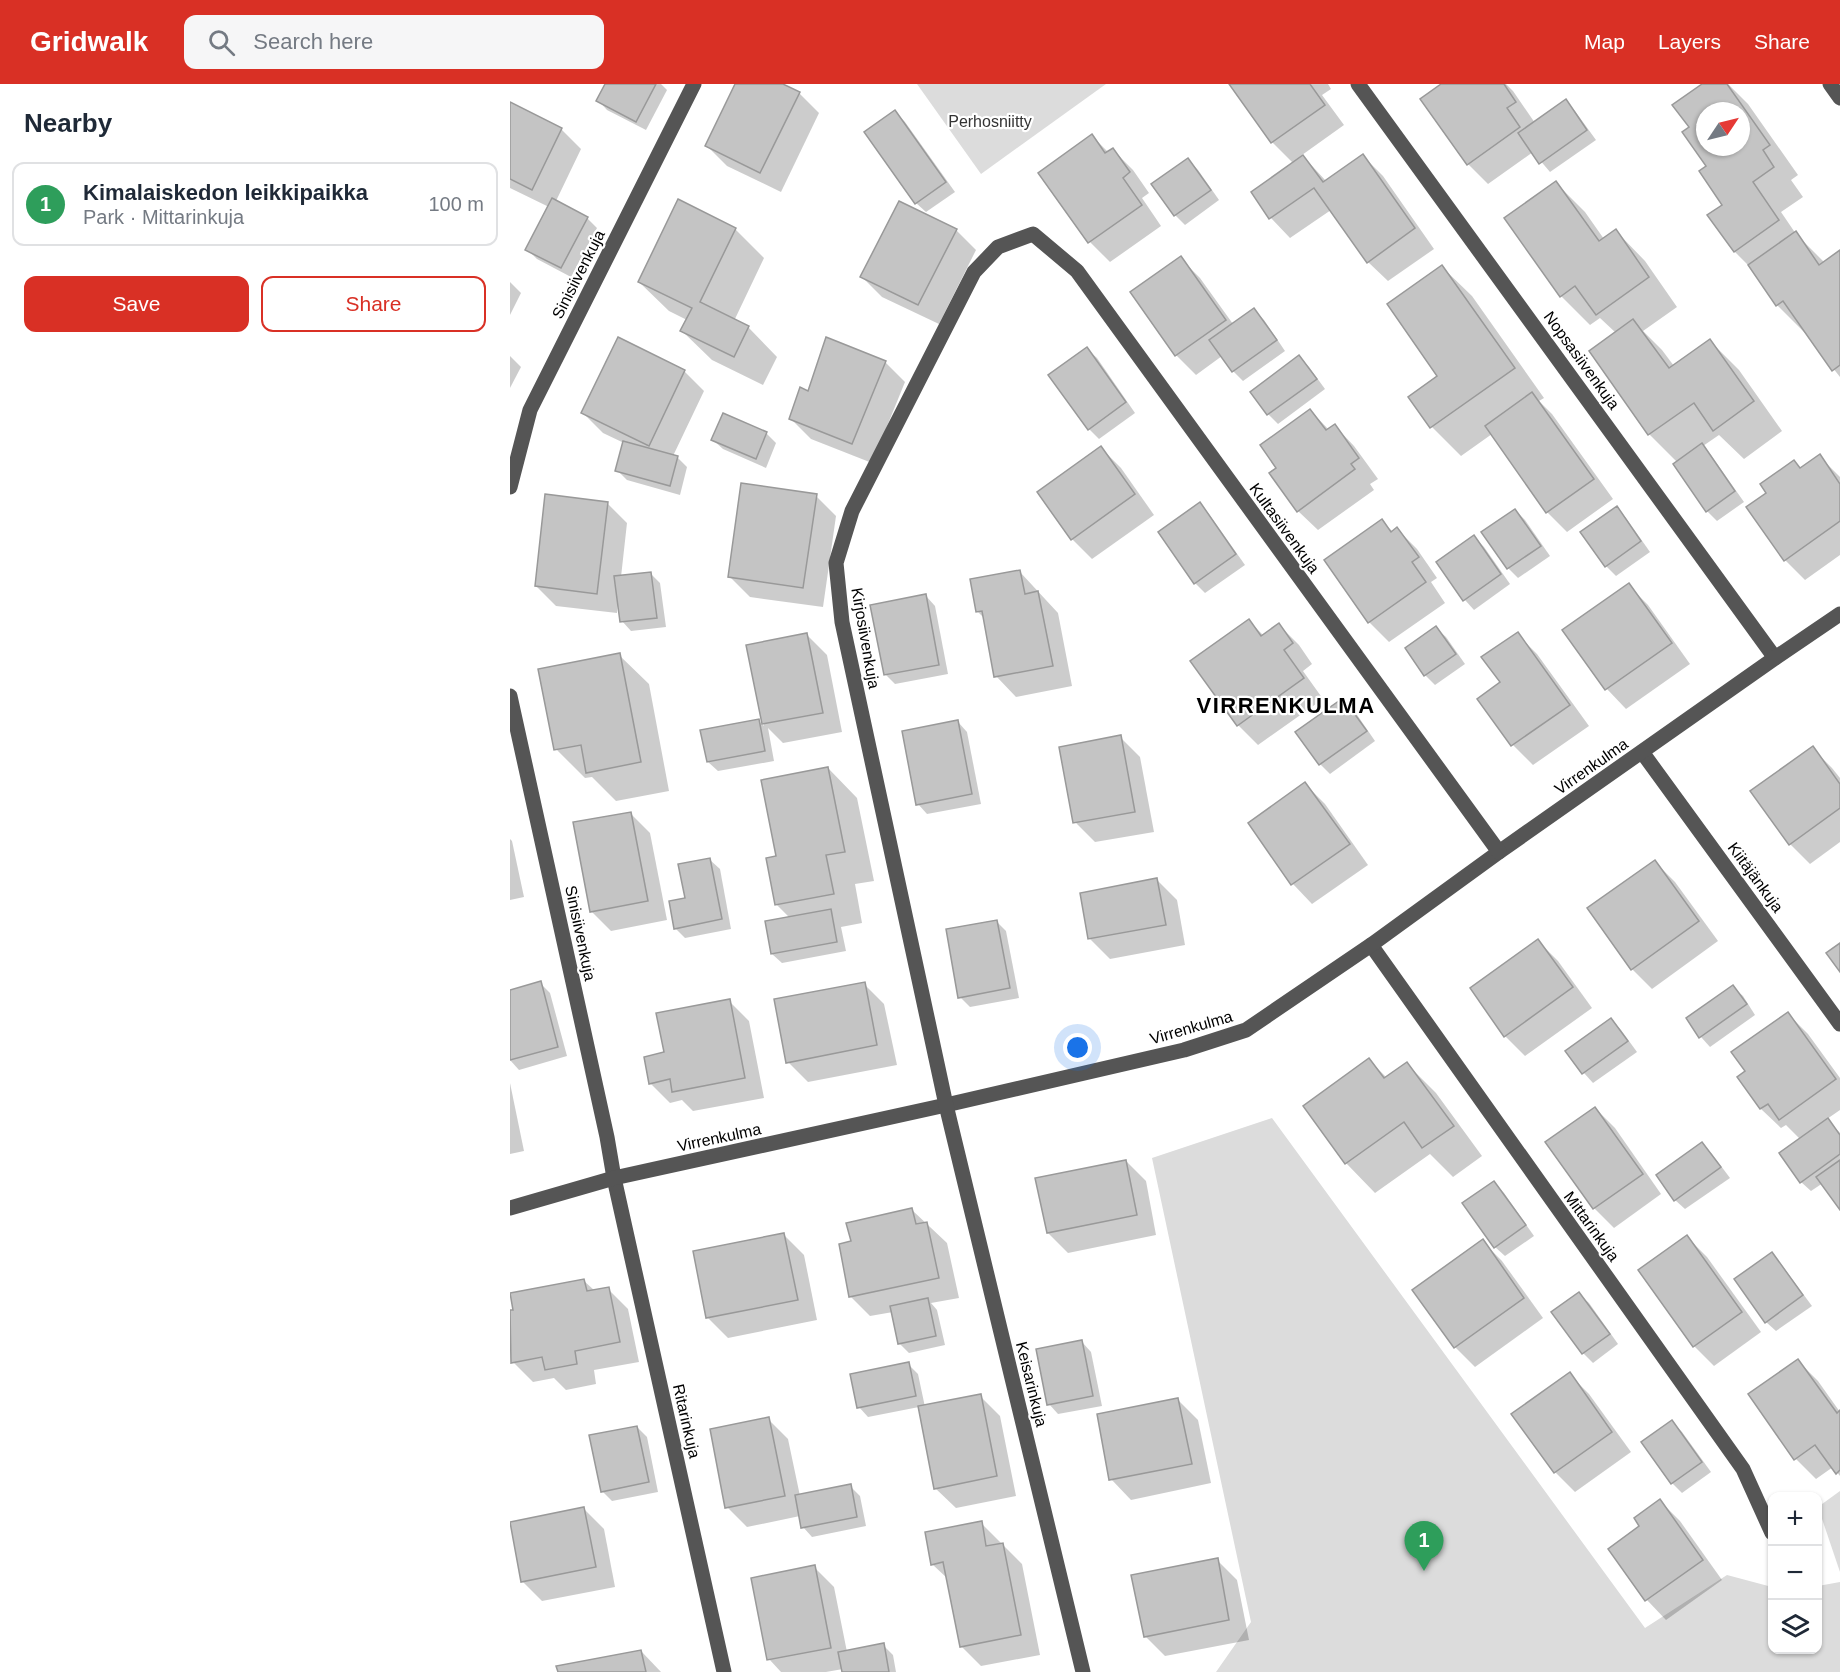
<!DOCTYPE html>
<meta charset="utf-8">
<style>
:root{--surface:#fff;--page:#f6f6f7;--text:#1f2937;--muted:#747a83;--line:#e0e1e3;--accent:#d93025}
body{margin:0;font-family:Arial,sans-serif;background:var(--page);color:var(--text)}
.controls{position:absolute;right:18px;bottom:18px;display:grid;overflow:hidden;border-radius:12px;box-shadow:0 2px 4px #0004}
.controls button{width:54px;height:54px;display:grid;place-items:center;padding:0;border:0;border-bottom:2px solid var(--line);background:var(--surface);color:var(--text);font:30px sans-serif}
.compass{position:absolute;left:1186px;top:18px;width:54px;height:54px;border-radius:50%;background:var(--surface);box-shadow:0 2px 4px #0004;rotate:55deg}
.you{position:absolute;left:568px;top:964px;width:21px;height:21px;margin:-15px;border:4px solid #fff;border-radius:50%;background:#1a73e8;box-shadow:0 0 0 9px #1a73e833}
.badge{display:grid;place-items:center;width:39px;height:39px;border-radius:50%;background:var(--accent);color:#fff;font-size:20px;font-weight:700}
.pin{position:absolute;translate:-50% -50px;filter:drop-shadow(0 2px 3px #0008)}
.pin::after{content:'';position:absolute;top:32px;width:21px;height:18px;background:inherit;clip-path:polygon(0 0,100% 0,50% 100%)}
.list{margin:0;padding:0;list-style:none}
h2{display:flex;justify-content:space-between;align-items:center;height:78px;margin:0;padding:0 24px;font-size:26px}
h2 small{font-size:20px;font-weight:400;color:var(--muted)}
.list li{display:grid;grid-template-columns:39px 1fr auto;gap:18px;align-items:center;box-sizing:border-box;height:84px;margin:0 12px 12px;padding:0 12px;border:2px solid var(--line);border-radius:12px}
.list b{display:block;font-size:22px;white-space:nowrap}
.list p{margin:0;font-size:20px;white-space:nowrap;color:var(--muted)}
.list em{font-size:20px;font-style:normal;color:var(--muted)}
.actions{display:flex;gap:12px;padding:18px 24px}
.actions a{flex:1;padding:14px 0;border:2px solid var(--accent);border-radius:12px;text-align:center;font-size:21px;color:var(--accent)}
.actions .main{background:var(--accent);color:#fff}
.icon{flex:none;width:33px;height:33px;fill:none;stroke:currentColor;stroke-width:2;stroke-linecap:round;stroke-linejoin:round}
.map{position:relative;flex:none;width:1330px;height:1588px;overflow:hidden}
header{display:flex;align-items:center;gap:36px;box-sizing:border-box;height:84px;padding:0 30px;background:var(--accent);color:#fff}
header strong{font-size:28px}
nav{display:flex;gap:33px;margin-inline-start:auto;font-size:21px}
.search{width:420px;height:54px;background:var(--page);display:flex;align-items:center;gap:15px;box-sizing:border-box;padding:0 21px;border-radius:12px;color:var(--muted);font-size:22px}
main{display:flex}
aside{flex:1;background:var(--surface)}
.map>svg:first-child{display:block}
.green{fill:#dcdcdc}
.shadow{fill:#0003;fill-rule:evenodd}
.building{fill:#c4c4c4;stroke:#999;stroke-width:1.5;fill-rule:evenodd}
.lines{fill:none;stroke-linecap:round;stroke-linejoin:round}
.minor{stroke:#555;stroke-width:15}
.labels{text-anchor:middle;stroke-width:4.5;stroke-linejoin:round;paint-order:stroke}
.park-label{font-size:16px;fill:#333;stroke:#fff}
.street-label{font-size:16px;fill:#000;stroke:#fff}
.district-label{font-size:22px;font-weight:bold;letter-spacing:1.5px;fill:#000;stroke:#fff}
</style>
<header>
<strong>Gridwalk</strong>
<div class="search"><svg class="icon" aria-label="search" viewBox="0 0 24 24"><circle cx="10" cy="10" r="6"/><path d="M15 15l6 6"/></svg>Search here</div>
<nav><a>Map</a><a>Layers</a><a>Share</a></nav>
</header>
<main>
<aside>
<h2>Nearby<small></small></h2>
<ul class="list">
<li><span class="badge" style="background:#2e9e5b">1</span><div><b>Kimalaiskedon leikkipaikka</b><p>Park · Mittarinkuja</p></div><em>100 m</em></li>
</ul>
<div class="actions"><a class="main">Save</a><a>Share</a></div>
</aside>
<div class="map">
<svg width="1330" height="1588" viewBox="0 0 1330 1588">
<rect width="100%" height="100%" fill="#fff"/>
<g class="green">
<polygon points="407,0 596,0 471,90"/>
<polygon points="762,1034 1135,1544 1217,1491 1262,1503 1262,1566 1308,1566 1308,1502 1330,1498 1330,1588 706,1588 741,1538 642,1074"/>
<polygon points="1330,1407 1330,1488 1308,1423"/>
</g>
<g class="shadow">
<polygon points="96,0 151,0 157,6 136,46 97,26 88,16"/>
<polygon points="227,0 270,0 289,9 309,29 271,108 217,82 197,62"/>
<polygon points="721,0 818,0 821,5 812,11 834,41 792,71 816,97 853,72 873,92 924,165 878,197 858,178 821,126 780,154 761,134 783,79 762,58"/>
<polygon points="934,0 996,0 1003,7 1025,39 1056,17 1065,27 1086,56 1040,88 1023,68 978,100 958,80"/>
<path d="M1195,0H1218L1238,20L1288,91L1281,96L1293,113L1271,128L1286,150L1315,179L1330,168V293L1296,250L1267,221L1242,185L1225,168L1200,131L1214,121L1181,44ZM1195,27H1231V63H1195Z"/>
<polygon points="0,20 51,45 71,65 46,117 77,134 87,144 61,193 27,175 17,165 39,123 0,104"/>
<polygon points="385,28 395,38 445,108 416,128 406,119"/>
<polygon points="582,52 599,69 603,66 623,86 639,109 632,114 651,142 600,178 580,158 530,89"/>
<polygon points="678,76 688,86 709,116 675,141 665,131"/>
<polygon points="1046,99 1075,128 1094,155 1106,147 1135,177 1167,223 1133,247 1152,266 1164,282 1200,257 1229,286 1272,347 1234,375 1209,351 1193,362 1201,371 1234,418 1207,437 1197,427 1167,378 1139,350 1081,267 1106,249 1090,234 1080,241 1051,212"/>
<polygon points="225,145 254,174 224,237 238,243 267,273 253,301 202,276 172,247 177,236 159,227 129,198"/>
<polygon points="446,146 466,166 429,240 372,213 352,193"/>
<polygon points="670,174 690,194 723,240 744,226 754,236 775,267 733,297 723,287 712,272 686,291 666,271"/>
<polygon points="932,183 962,212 1034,314 1029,317 1042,330 1103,415 1057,448 1037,428 982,350 951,372 922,343 900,313 929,292"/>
<polygon points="0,198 11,209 0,231"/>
<polygon points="577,265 587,274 625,329 589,355 579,345"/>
<polygon points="0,272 11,283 0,304"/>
<polygon points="789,273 799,283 815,305 768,340 758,330 742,308"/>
<polygon points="375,278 395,298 362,379 301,355 281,335 299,309"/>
<polygon points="174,287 194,307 163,372 168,374 177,383 170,411 117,396 107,386 114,359 93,349 73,329"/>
<polygon points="800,326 819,346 825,342 844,362 868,395 860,400 864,406 808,446 788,427 768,384"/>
<polygon points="213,331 257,350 266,359 256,384 213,365 203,356"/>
<polygon points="591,364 611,384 644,431 582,475 562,455"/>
<polygon points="1309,372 1330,393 1330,471 1295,496 1275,476 1258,409 1284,378 1291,385"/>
<polygon points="306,412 326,432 313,523 240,513 220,493"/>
<polygon points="97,419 117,439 111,493 140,489 150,499 156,543 121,547 112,537 108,518 107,529 46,522 26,502"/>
<polygon points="690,420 699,430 735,481 695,509 685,499 650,449"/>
<polygon points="1106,424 1116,434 1140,468 1106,492 1096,482"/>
<polygon points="1005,426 1015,436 1040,472 1008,494 998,484 973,449"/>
<polygon points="872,437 883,448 887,445 907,465 927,494 921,498 935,519 879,558 859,538 816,476"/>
<polygon points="964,453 974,463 1000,500 964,526 955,516"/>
<polygon points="510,488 548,529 562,602 506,613 486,592 475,535 467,527"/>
<polygon points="1118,501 1138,521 1180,580 1116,625 1097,605 1054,546"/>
<polygon points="416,512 425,522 438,590 385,600 375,590"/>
<polygon points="739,537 753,551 769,541 789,561 802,580 793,587 813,615 748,661 728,641 682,577"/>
<polygon points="926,544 936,553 955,580 925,601 915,591"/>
<polygon points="1007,550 1027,570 1079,642 1023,681 1003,661 969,615 992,599"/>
<polygon points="297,551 317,571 332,648 273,659 258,644 264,677 208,687 198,678 249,637 254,642 238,562"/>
<polygon points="109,571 139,600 159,707 106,717 82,693 75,694 46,665"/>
<polygon points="833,615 843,625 865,657 820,690 810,680"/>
<polygon points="448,638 457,648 471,720 417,730 408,720"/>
<polygon points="610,653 630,673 644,748 585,758 565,738"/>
<polygon points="1302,664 1322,684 1330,694 1330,758 1300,780 1280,760"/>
<polygon points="318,684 347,714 364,797 345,800 352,839 331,843 336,867 272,879 262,870 280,834 266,820 268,773"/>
<polygon points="795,700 815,720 858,781 802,820 783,800 740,739"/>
<polygon points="120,729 140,749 157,836 101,847 81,827"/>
<polygon points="0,755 2,757 14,813 0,816"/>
<polygon points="200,776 210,785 221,845 175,854 165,844 176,815"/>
<polygon points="1145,778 1165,798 1208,857 1142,905 1122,885"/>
<polygon points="647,796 667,816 675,861 600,875 580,855"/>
<polygon points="486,837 496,847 509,914 460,923 450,913"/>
<polygon points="1028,857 1048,877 1082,924 1015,972 995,952"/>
<polygon points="30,899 40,909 57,972 9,986 0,976 0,907"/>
<polygon points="354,900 374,920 387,981 298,998 278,978"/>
<polygon points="1223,903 1233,912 1245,931 1200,963 1191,953 1178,935"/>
<polygon points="219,917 239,937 254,1014 183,1027 172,1016 160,1019 140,999 155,969"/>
<polygon points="1278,930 1298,950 1330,994 1330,1026 1317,1035 1330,1049 1330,1123 1313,1099 1301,1107 1291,1098 1291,1056 1276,1041 1271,1044 1251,1025 1229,994 1237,988"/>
<polygon points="1101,936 1111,946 1127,968 1083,999 1074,989 1057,967"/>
<polygon points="859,976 877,994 897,980 926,1009 972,1072 943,1093 920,1070 865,1109 836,1079"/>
<polygon points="0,999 14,1067 0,1070"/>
<polygon points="1085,1024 1105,1044 1151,1110 1104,1144 1084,1124"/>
<polygon points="1192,1060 1202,1070 1220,1094 1175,1125 1165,1116"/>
<polygon points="616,1077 636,1097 646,1151 558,1169 538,1149"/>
<polygon points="984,1099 994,1109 1024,1152 995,1172 985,1163"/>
<polygon points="402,1126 437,1159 449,1214 421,1219 427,1226 435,1261 399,1269 389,1259 383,1228 360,1232 340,1212"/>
<polygon points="274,1151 294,1171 307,1236 218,1254 198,1234"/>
<polygon points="1177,1153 1197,1173 1251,1248 1204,1282 1184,1262"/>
<polygon points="972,1157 992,1177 1033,1234 965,1283 945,1263 904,1206"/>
<polygon points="1262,1170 1271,1180 1302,1222 1266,1247 1256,1238"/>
<polygon points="73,1196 85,1207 98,1205 118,1225 129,1278 84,1286 86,1300 56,1306 44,1294 23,1298 3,1278 0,1265 0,1228"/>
<polygon points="1069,1210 1079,1219 1108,1260 1083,1279 1073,1269"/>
<polygon points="572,1258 581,1268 592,1322 548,1330 539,1320"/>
<polygon points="1288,1277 1308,1297 1330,1328 1330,1392 1323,1383 1306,1395 1286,1375 1240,1311"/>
<polygon points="398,1280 408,1290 415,1323 470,1312 490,1332 506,1412 446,1424 425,1404 409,1323 358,1333 349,1323"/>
<polygon points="1059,1290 1079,1310 1121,1368 1065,1408 1045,1388"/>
<polygon points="668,1316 688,1336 701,1399 621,1416 601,1395"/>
<polygon points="258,1335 278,1355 290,1412 340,1402 350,1412 356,1442 302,1453 293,1443 290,1432 237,1443 217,1423"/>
<polygon points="1162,1338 1172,1348 1201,1388 1172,1409 1162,1399"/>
<polygon points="127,1343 137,1353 148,1408 102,1417 92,1407"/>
<polygon points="1150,1417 1170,1437 1212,1496 1156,1536 1137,1516 1131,1443"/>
<polygon points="74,1425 94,1445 105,1503 32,1517 12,1497"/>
<polygon points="471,1439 512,1480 530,1571 471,1582 451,1562 438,1495 422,1480"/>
<polygon points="707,1476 727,1496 739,1556 655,1572 635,1552"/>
<polygon points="304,1483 324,1503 337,1568 373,1561 383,1571 386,1588 334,1588 333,1585 316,1588 271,1588 259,1575"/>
<polygon points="131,1567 151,1588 49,1588"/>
</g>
<g class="building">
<polygon points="95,0 146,0 126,38 86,17"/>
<polygon points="225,0 273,0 290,8 250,89 195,62"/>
<polygon points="719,0 800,0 815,21 761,59"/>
<polygon points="931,0 994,0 1006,18 997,24 1010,43 957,81 910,15"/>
<path d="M1192,0H1217L1260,61L1253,66L1264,83L1243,98L1269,136L1224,168L1197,131L1212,121L1189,87L1196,82L1172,48L1179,43L1162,21ZM1195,27H1231V63H1195Z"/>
<polygon points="1056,15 1077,46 1029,80 1008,49"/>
<polygon points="0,18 52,44 22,106 0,95"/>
<polygon points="385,26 436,98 405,120 354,48"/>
<polygon points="582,50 595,69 603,64 620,88 613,94 632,121 578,159 528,89"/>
<polygon points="853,70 905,144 857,179 804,104 759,135 741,108 793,71 813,98"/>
<polygon points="678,74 701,106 664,132 641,100"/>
<polygon points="1046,97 1089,157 1106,145 1139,193 1086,231 1065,202 1050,213 994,134"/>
<polygon points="42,114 78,133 51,184 15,166"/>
<polygon points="168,115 226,144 190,218 239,242 224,273 170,247 182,224 128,198"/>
<polygon points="389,117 447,145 408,221 350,193"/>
<polygon points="1286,147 1309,181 1330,166 1330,281 1322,287 1273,217 1266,222 1238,181"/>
<polygon points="671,172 716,236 665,272 620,208"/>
<polygon points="932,181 1005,284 920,344 898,313 927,292 877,220"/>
<polygon points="744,224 767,256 722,288 699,256"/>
<polygon points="1123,235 1159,284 1200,255 1244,317 1203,347 1184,319 1138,351 1079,267"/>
<polygon points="108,253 175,286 139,362 71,329"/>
<polygon points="316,253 376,277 342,360 279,335 290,303 298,307"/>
<polygon points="577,263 616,318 578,346 538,291"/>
<polygon points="789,271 807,295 757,331 740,308"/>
<polygon points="1022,308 1084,395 1036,429 975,342"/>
<polygon points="800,325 816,346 825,340 849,374 841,380 845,385 787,428 759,389 766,384 750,361"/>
<polygon points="213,329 257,348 246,375 201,356"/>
<polygon points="113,357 168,372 160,402 105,387"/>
<polygon points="1192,359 1225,407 1196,428 1163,380"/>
<polygon points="591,362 625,410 561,456 527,408"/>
<polygon points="1310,370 1330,400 1330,437 1274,477 1236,423 1256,409 1250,400 1284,376 1290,384"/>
<polygon points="231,399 307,410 293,504 218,493"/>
<polygon points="35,410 98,418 87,510 25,502"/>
<polygon points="690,418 726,470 684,500 648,448"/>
<polygon points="1107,422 1131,457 1095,483 1070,448"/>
<polygon points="1005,425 1031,462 997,485 971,448"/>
<polygon points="872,435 881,448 887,443 909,473 902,478 916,498 858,539 814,476"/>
<polygon points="964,451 991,490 953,517 926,478"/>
<polygon points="510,486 515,510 528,507 543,582 484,593 472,527 466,528 460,495"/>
<polygon points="141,488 147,534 110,538 104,492"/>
<polygon points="1119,499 1162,559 1095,606 1052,546"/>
<polygon points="416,510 429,581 374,591 360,521"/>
<polygon points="739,535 751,552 769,539 783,559 774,566 794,594 727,642 680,577"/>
<polygon points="926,542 946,570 914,592 895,564"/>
<polygon points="1008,548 1060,621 1001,662 967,615 990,598 971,573"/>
<polygon points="297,549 313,629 252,640 236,561"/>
<polygon points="110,569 131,678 76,689 71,661 44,666 28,585"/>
<polygon points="833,614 857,647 809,681 785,648"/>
<polygon points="249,635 255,667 197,678 190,646"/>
<polygon points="448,636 462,710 406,721 392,647"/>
<polygon points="611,651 625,728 563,739 549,663"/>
<polygon points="1303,662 1330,700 1330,724 1279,761 1240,707"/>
<polygon points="318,683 335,768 316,771 324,810 265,821 256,774 266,772 251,696"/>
<polygon points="795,698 840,760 781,801 738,739"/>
<polygon points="121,728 138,817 80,828 63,738"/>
<polygon points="200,774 212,835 164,845 159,817 175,814 168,780"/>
<polygon points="1145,776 1189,837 1121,886 1077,824"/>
<polygon points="647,794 656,841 578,855 570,809"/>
<polygon points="321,825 327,858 261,870 255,837"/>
<polygon points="487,836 500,904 448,914 436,845"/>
<polygon points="1028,855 1063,903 994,953 960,904"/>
<polygon points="1330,859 1330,888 1316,869"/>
<polygon points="31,897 48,963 0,976 0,906"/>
<polygon points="355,898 367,961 276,979 264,915"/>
<polygon points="1223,901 1237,920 1189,954 1176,934"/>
<polygon points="220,915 235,994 162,1008 160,995 139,1000 134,973 154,968 146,929"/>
<polygon points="1278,928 1326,995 1269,1036 1258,1020 1250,1025 1227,993 1235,987 1221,968"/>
<polygon points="1101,934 1118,957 1072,990 1055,967"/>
<polygon points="859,974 874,994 897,978 944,1042 912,1064 894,1038 835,1080 793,1022"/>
<polygon points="1085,1023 1133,1090 1083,1125 1035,1058"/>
<polygon points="1318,1034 1330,1051 1330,1070 1290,1099 1269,1069"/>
<polygon points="1192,1058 1211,1083 1164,1117 1146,1091"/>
<polygon points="616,1076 627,1131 537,1149 525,1094"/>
<polygon points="1330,1076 1330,1126 1306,1093"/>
<polygon points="984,1097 1016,1141 984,1164 952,1119"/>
<polygon points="402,1124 406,1140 417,1138 429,1194 339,1213 329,1160 341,1157 336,1139"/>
<polygon points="274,1149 288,1216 196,1234 183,1167"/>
<polygon points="1177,1151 1232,1228 1183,1263 1128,1186"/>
<polygon points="973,1155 1014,1214 944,1264 902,1206"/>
<polygon points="1262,1168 1293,1211 1255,1239 1224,1195"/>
<polygon points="74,1195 77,1207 99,1203 110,1258 65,1267 67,1280 35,1286 32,1273 1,1279 0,1226 3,1226 0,1209"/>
<polygon points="1069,1208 1100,1250 1072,1270 1041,1228"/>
<polygon points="418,1214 426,1252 388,1260 380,1222"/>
<polygon points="572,1256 583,1312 537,1321 526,1265"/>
<polygon points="1288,1275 1327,1329 1330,1326 1330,1386 1326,1390 1305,1361 1284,1376 1238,1310"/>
<polygon points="399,1278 406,1312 347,1324 340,1290"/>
<polygon points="1060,1288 1102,1348 1044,1389 1001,1330"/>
<polygon points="471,1310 487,1392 424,1405 408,1322"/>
<polygon points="668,1314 682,1380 599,1396 587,1330"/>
<polygon points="259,1333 275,1412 215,1424 200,1345"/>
<polygon points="1162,1336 1192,1378 1161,1400 1131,1358"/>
<polygon points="127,1342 139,1398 91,1408 79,1351"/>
<polygon points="341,1400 347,1433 291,1444 285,1411"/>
<polygon points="1150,1415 1193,1476 1135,1517 1098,1465 1129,1442 1124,1434"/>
<polygon points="74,1423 86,1483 11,1498 0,1438"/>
<polygon points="472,1437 476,1462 493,1459 511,1551 450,1563 433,1478 421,1481 415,1448"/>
<polygon points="708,1474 719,1536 634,1553 621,1491"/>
<polygon points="305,1481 321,1564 257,1576 241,1494"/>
<polygon points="374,1559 379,1588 332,1588 328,1568"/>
<polygon points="131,1566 136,1588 48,1588 46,1582"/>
</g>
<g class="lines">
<g class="minor">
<polyline points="848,0 1265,574"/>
<polyline points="1320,0 1330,14"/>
<polyline points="0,403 20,326 184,0"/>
<polyline points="0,612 97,1053 104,1094 214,1588"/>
<polyline points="1132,668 1330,940"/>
<polyline points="861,861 1233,1385 1262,1449"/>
<polyline points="0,1124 104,1094 436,1021 674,966 736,946 861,861 989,768 1265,574 1330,530"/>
<polyline points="573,1588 436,1021 332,538 326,479 342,427 464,188 488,163 523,150 567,187 989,768"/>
</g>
</g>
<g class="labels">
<g class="park-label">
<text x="480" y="43">Perhosniitty</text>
</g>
<g class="street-label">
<text transform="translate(68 190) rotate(-63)" y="6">Sinisiivenkuja</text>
<text transform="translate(1072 276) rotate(54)" y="6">Nopsasiivenkuja</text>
<text transform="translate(775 444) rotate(54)" y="6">Kultasiivenkuja</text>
<text transform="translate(356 554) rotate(80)" y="6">Kirjosiivenkuja</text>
<text transform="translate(1081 682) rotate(-35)" y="6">Virrenkulma</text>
<text transform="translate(1246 793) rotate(54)" y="6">Kiitäjänkuja</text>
<text transform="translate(71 849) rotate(78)" y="6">Sinisiivenkuja</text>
<text transform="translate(681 943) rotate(-16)" y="6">Virrenkulma</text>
<text transform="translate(209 1053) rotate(-12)" y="6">Virrenkulma</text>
<text transform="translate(1082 1142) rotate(54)" y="6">Mittarinkuja</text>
<text transform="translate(522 1300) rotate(76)" y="6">Keisarinkuja</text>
<text transform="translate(177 1337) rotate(77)" y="6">Ritarinkuja</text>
</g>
<g class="district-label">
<text x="776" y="629">VIRRENKULMA</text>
</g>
</g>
</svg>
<div class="controls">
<button>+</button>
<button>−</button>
<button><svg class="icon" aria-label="layers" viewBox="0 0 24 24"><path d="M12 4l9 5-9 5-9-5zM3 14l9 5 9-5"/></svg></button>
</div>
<svg class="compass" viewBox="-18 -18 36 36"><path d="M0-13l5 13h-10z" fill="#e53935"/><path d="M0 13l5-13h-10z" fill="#747a83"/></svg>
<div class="you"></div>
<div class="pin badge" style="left:914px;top:1487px;background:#2e9e5b">1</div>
</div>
</main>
